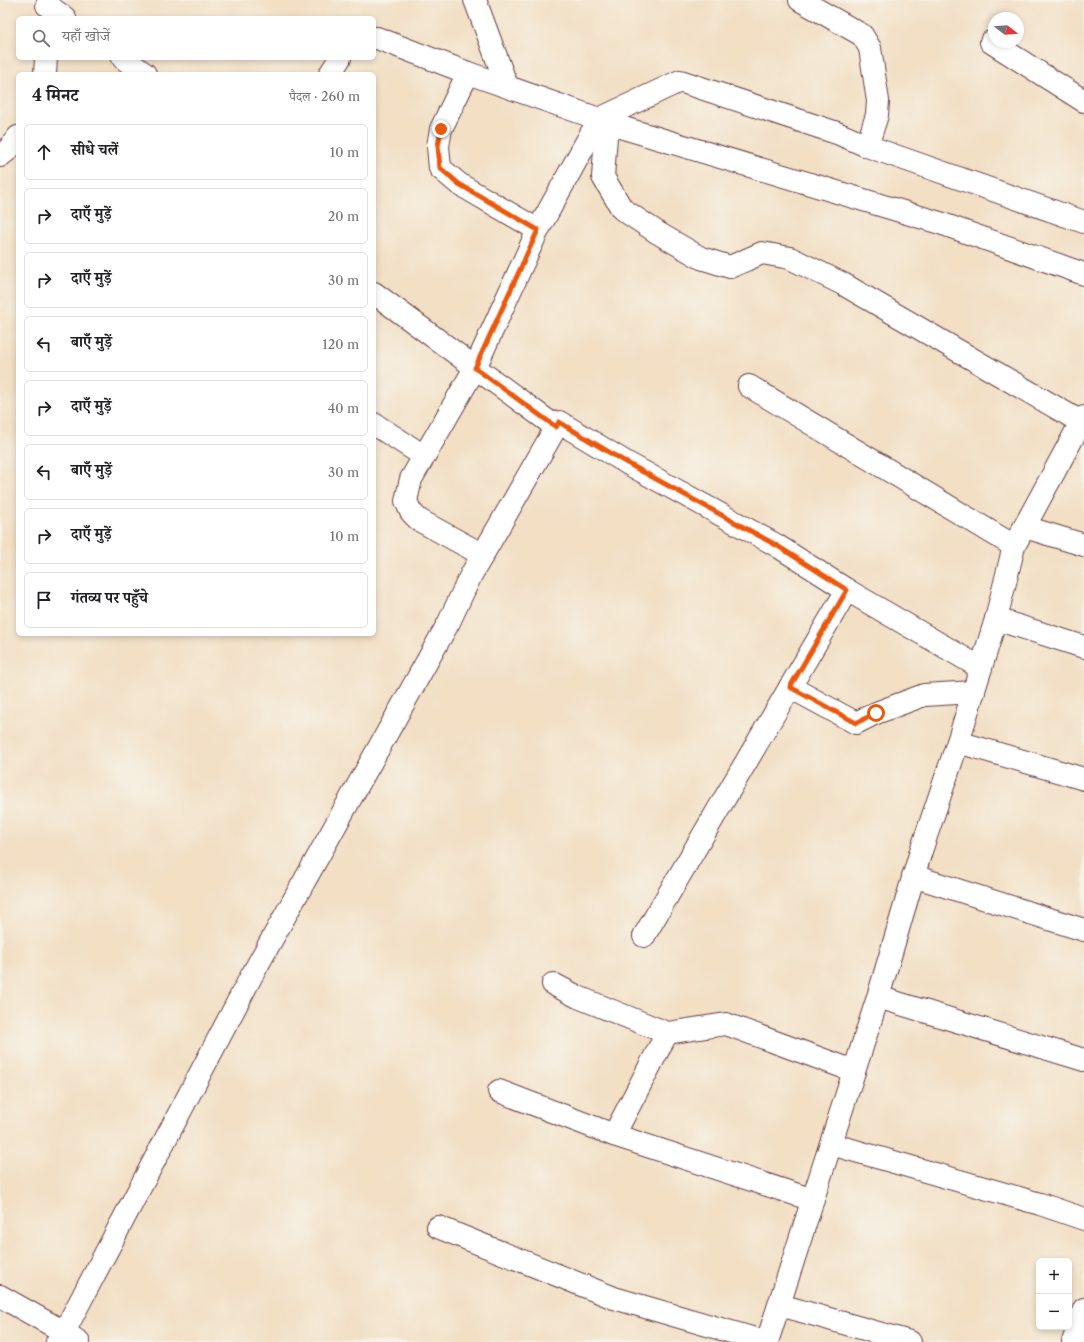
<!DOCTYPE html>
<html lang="hi">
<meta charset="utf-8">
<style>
:root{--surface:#fff;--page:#f2f2f2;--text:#202124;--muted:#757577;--line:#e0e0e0}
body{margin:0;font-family:"Libre Caslon Text","Noto Serif Devanagari",serif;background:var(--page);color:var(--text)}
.controls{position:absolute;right:12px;bottom:12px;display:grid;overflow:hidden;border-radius:6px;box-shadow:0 2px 6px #0003}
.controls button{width:36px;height:36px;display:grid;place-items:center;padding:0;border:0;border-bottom:1px solid var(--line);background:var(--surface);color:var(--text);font:20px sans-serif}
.compass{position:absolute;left:988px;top:12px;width:36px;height:36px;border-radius:50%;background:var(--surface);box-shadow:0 2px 6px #0003;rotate:107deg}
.stop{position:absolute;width:12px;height:12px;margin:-9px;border:3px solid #ea580c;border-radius:50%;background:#fff}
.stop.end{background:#ea580c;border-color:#fff;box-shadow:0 1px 4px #0008}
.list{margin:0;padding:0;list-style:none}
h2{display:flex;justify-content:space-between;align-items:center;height:52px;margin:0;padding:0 16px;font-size:17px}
h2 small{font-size:13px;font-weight:400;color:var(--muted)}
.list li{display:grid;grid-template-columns:26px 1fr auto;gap:12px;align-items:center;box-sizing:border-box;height:56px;margin:0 8px 8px;padding:0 8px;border:1px solid var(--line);border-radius:6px}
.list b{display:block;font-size:15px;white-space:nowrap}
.list em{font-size:13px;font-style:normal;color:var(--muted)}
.icon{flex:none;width:22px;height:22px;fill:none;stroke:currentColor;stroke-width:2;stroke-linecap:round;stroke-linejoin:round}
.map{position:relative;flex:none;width:1084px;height:1342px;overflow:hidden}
.search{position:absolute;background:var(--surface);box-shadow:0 2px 6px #0003;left:16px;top:16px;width:360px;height:44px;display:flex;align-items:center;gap:10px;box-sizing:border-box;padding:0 14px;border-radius:6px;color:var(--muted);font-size:15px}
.panel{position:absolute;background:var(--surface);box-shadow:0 2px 6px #0003;left:16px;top:72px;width:360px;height:564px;border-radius:6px}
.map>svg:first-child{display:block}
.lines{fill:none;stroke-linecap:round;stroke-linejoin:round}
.minor-casing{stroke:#633c42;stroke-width:24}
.minor{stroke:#fff;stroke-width:22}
.route{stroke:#ea580c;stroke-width:5}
</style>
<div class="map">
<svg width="1084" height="1342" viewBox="0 0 1084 1342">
<rect width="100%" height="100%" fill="#f7f3e8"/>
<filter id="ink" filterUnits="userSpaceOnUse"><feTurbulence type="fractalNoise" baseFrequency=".025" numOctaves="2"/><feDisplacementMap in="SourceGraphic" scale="8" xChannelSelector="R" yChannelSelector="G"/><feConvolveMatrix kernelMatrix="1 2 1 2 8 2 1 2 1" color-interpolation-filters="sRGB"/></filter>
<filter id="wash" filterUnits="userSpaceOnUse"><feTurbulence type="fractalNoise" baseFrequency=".012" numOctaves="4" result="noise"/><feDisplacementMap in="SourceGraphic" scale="16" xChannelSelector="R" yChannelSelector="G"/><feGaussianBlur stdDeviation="0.9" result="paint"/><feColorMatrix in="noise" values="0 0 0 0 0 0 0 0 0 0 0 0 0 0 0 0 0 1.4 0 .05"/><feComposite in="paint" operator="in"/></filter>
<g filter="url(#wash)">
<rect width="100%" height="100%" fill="#f2dfc4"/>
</g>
<g filter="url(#ink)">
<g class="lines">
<defs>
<g id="minor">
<polyline points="475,0 507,86"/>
<polyline points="800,0 862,35 870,48 878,101 877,115 867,146"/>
<polyline points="47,5 65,18"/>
<polyline points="374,38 377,38 468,73 599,119 607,123 940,223 1084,274"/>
<polyline points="991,42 1084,101"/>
<polyline points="123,58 145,74"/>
<polyline points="468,73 441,129 438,146 440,168 459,184 538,230"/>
<polyline points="45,74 46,58"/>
<polyline points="330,74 340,58"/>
<polyline points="607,123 603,177 622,209 658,233 701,258 730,267 762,253 790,258 843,284 1081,422"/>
<polyline points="0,156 9,149 18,137"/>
<polyline points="374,293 556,427"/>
<polyline points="749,386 1014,546"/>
<polyline points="374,424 424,456"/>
<polyline points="1025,527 1084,545"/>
<polyline points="483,555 419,520 411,512 406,501 411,479 475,368 538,230 599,119 680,81 837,133 867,146 1084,222"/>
<polyline points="996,619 1084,647"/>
<polyline points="790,687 856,723 876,713 924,695 974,692"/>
<polyline points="958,742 1084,779"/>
<polyline points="913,876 1084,930"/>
<polyline points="644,936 847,590"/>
<polyline points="553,984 578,997 667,1033"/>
<polyline points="878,997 1084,1060"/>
<polyline points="499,1091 614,1135"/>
<polyline points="831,1144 1040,1204 1084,1219"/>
<polyline points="813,1200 614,1135 667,1033 726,1024 854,1071"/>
<polyline points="438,1227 614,1298 766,1342"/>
<polyline points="0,1296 64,1332 79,1342"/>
<polyline points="780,1305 910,1342"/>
<polyline points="57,1342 64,1332 252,975 449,622 471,575 559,422 627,463 776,545 847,590 981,668"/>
<polyline points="767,1342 878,997 921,851 958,742 996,619 1014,546 1084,417"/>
<polyline points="1073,1342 1084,1309"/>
</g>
</defs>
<use href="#minor" class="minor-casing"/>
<use href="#minor" class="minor"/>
</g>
</g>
<g class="lines" filter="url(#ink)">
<polyline class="route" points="441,129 438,146 440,168 459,184 538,230 475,368 556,427 559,422 627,463 776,545 847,590 790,687 856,723 876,713"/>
</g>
</svg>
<div class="controls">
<button>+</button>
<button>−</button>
</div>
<svg class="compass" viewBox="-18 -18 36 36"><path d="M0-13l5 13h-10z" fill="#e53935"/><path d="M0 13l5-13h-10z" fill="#757577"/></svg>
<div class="stop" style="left:876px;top:713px"></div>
<div class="stop end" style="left:441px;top:129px"></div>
<div class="search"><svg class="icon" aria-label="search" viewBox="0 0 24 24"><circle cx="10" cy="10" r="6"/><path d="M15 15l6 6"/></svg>यहाँ खोजें</div>
<section class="panel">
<h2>4 मिनट<small>पैदल · 260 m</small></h2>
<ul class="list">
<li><svg class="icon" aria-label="ahead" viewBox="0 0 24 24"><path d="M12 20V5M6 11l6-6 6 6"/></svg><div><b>सीधे चलें</b></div><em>10 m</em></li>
<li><svg class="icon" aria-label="right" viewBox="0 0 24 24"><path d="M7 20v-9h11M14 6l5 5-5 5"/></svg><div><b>दाएँ मुड़ें</b></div><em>20 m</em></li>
<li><svg class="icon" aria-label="right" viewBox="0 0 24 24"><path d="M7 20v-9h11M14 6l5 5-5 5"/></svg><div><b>दाएँ मुड़ें</b></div><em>30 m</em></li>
<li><svg class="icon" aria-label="left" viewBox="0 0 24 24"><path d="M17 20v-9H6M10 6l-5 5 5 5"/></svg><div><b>बाएँ मुड़ें</b></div><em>120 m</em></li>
<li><svg class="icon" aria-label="right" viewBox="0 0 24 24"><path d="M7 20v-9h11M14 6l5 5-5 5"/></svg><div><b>दाएँ मुड़ें</b></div><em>40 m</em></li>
<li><svg class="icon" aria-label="left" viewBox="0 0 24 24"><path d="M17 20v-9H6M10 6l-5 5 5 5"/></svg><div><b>बाएँ मुड़ें</b></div><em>30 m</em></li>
<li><svg class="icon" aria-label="right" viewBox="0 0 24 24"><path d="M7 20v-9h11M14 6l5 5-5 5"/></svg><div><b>दाएँ मुड़ें</b></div><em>10 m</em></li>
<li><svg class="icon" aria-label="arrive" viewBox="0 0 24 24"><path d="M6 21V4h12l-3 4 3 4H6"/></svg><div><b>गंतव्य पर पहुँचे</b></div></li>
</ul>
</section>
</div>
